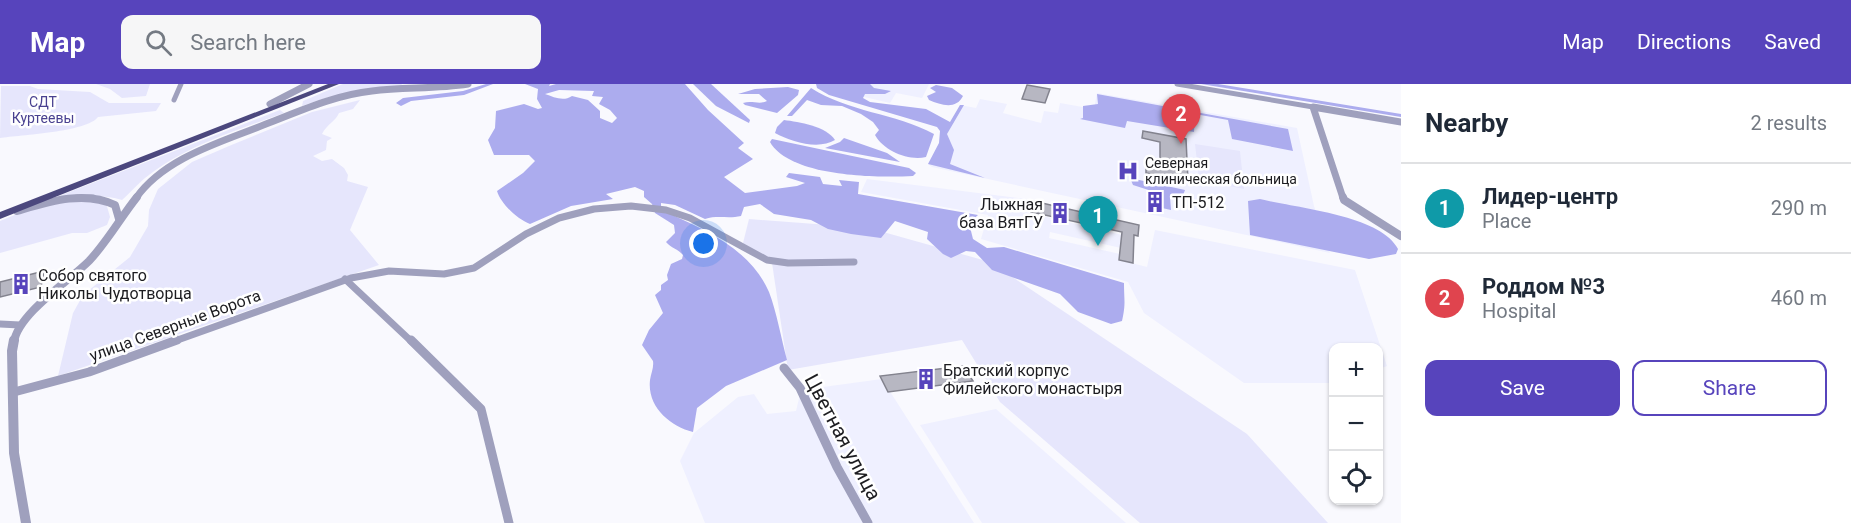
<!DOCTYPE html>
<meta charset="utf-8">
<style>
:root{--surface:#fff;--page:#f6f6f7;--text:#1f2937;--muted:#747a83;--line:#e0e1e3;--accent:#5744bc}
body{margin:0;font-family:Roboto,sans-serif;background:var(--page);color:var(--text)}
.controls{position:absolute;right:18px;bottom:18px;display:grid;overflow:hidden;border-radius:12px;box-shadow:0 2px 4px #0004}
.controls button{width:54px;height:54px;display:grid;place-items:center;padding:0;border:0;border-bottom:2px solid var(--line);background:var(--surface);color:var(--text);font:30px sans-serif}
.you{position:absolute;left:704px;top:160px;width:21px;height:21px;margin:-15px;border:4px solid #fff;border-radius:50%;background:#1a73e8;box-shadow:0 0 0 9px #1a73e833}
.badge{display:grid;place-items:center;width:39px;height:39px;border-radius:50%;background:var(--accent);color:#fff;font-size:20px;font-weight:700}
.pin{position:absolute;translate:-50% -50px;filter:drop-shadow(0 2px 3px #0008)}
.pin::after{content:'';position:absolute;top:32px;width:21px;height:18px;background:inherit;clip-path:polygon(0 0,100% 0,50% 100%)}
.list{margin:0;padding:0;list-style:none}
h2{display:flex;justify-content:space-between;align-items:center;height:78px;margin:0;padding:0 24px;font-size:26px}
h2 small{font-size:20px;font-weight:400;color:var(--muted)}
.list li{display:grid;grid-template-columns:39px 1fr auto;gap:18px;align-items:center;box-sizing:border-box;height:90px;padding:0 24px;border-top:2px solid var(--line)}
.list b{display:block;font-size:22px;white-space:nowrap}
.list p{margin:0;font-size:20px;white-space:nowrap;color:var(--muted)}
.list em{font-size:20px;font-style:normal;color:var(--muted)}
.actions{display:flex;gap:12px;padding:18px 24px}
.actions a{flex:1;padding:14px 0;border:2px solid var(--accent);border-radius:12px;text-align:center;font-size:21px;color:var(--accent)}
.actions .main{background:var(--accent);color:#fff}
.icon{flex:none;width:33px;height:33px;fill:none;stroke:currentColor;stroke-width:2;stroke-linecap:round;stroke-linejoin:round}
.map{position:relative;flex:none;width:1401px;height:439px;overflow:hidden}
header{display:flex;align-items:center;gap:36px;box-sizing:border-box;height:84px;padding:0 30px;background:var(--accent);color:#fff}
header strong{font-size:28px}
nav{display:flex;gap:33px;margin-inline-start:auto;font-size:21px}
.search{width:420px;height:54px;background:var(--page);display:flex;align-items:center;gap:15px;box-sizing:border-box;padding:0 21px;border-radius:12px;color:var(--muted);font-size:22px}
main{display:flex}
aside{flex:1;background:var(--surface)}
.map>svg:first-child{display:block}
.built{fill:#eff0ff}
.green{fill:#e6e6fc}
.forest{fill:#acacee;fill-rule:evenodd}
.building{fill:#b7b7c2;stroke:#83838e;stroke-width:1.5}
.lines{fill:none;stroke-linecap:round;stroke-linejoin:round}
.minor-far2{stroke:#9fa0bd;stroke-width:5}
.minor-far1{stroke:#9fa0bd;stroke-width:7}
.minor{stroke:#9fa0bd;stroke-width:9}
.tertiary-far2{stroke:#9fa0bd;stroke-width:7}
.tertiary-far1{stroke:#9fa0bd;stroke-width:8}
.tertiary{stroke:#9fa0bd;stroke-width:10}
.trunk{fill:#4c487e;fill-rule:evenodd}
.labels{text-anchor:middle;stroke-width:5;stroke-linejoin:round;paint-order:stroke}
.far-park-label{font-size:14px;fill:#494190;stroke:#fff}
.far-poi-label{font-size:14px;fill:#1c1c20;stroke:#fff;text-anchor:start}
.poi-label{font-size:16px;fill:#1c1c20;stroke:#fff;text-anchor:start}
.street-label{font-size:16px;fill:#1c1c20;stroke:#fff}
.near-street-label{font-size:20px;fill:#1c1c20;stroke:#fff}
</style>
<header>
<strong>Map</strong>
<div class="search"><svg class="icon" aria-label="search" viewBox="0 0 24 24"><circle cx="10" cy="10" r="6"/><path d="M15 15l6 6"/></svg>Search here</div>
<nav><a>Map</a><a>Directions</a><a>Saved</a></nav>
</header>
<main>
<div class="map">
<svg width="1401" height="439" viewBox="0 0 1401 439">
<rect width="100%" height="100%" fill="#f9f9fe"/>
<g class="built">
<polygon points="820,0 929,0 922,14 896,9 890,19 817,2"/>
<polygon points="1097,9 1297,44 1314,122 1330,169 932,83 928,80 960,21 976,24 980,15 1007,20 1003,29 1041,39 1044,27 1058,29 1060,19 1094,25"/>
<polygon points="867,95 1027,115 1026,128 1122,151 1121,164 1050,148 1049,154 1120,170 1120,176 1147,183 1155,146 1355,186 1387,282 1379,285 1378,264 1334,264 1333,299 1244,299 1144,229 1128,198 981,155 988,131 861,108"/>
<polygon points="882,295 974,439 705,439 680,377 694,349 738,313 754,310 767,330 796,327 801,306"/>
<polygon points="996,325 1126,439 982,439 920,341"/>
</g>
<g class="green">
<polygon points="96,0 150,0 146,12 122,14 110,5"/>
<polygon points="343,0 402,0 400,3 328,13 302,22 303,17"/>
<path d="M1,2H30L38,5L90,8L109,19H161L156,27L98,33C87,48 20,51 0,54Z"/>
<path d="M360,16L353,25L339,29C336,37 327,40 322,50L332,54L327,57L326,66L313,72L322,77L332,75L344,84L348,91L347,97L368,103L350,146L379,181L58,292L73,229L83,211L130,173L148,142L149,126L158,105L192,78L229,62L312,28Z"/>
<path d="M280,26L284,29C240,45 186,62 149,91C139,98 131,108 122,116C94,108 69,114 41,119Z"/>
<polygon points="1195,60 1240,67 1244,105 1199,96"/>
<polygon points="67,117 106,119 110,133 107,141 87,149 72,149 0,169 0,137 24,127"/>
<polygon points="749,135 869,144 990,178 1247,350 1328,439 1140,439 1000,318 962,256 788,286 772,179 743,159"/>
</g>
<g class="forest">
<polygon points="486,0 493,0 464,11 411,17 401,22 396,19 403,14 463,7"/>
<path d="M525,0H550L549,2L556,0H685L708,26L744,59L738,64L753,75L724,93L745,109L797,102L805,99L786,93L789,89L820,93L823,100L842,102L839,96L859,98L858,110L978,131L969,139L973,155L987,164L1004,163L1124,199C1124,216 1126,219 1122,237L1111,240L1078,228L1060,210L992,186L975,168L966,167L951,174L943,170L927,155L928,148L895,137L881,154L851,150L828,145L811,136L774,130L760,120L744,123L741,132C729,135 717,131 705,135L675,121L661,119V126C702,144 750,164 769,208C777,229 781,254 787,276L726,302L697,324L693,348C670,342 647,323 650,296C651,289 654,284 653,277L642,261L649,246L663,229L655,211L661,206V201L668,196L667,191L671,180L682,175L683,171C678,165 671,164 666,158L675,149L674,141L655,129L652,120L644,113V107L635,103L606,110L613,115L571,122L530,140C517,135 501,120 497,107L523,89L535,77L529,71H494L488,56L495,44L496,27L524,20L538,25L542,24L537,15L538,5ZM559,6L594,7L592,12L603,13L599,20L610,26L617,34L612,39L600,34V27L588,16L572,12C563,18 554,13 545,10Z"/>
<polygon points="693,0 711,0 750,36 749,39 716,22"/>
<polygon points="816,0 870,0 874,4 891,7 885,10 865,10 863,14 870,18 926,25 950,38 960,21 964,21 947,50 954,66 950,80 985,94 928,80 939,59 940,47 937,43 829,11 817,4"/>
<polygon points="1201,0 1218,0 1401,30 1401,33"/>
<path d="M936,1L952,4L963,12C956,26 941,21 929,16L927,12L936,8L930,4Z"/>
<path d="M788,3L799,6L798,11L777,29L745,21L743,19C752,16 759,21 767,17L759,10H738L755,5Z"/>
<path d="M811,4C848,28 895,29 934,50L926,73C908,77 884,67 875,51L879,46L873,38L861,30L842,22L821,21L807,16L792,32H787Z"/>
<polygon points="1097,10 1288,45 1293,67 1232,55 1228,36 1195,30 1194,48 1127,37 1125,44 1080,35 1083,34 1083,22 1098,20"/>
<path d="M784,36C799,38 826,42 835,56C819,66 791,58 775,49L777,43Z"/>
<polygon points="844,54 887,69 900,78 825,64 840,58"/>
<path d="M772,55L909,84L916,89L913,92C877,94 790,93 770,58Z"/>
<polygon points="1130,94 1185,106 1182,114 1170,113 1171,126 1162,124 1161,110 1133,101"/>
<path d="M1260,115C1295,124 1381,131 1398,165L1396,170L1369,175L1250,151L1248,117Z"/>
</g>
<g class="building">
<polygon points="1027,1 1050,5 1045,19 1022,15"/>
<polygon points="1143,47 1186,55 1188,97 1146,89 1146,80 1160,82 1160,58 1142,54"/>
<polygon points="1033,117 1139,141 1138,152 1134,151 1133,179 1119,176 1122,148 1031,128"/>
<polygon points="44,187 41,203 0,213 0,198"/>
<polygon points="963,282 973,297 888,308 880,292"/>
</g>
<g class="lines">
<g class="minor-far2">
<polyline points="1177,0 1313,23"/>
<polyline points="174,16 181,0"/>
</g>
<g class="minor-far1">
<polyline points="345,195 412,258"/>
<polyline points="0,240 20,241"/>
<polyline points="172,258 351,194 389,187 444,190 474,184 526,150 559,134 594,125 631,122 666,126 690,134 767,176 788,179 854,178"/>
</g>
<g class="minor">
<polyline points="411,256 481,325 509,439"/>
<polyline points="784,284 800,304 837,383 868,439"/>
<polyline points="14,308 89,288 177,256"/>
</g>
<g class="tertiary-far2">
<polyline points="270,20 309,0"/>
<polyline points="77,114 93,114"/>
<path d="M136,114C165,73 222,58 266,40C300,27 335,11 372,7C404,3 436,5 468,0"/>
<polyline points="1343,114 1313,23 1401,38"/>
</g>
<g class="tertiary-far1">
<polyline points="1343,113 1344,116 1401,152"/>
<path d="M17,127C48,118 84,106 115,121L119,135"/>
<path d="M14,258C18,230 69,197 89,177C107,158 121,133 137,113"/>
</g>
<polyline class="tertiary" points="14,256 12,267 14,369 26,439"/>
<polygon class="trunk" points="328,0 339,0 0,135 0,128"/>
</g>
<defs>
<symbol id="hospital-bare" viewBox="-9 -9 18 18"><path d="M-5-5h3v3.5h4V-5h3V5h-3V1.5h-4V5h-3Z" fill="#5744bc" stroke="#fff" stroke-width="2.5" paint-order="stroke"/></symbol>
<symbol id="building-bare" viewBox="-9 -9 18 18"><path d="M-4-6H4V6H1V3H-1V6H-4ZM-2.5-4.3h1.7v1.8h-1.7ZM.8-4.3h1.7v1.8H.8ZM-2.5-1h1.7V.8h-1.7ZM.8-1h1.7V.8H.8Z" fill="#5744bc" stroke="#fff" stroke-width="2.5" paint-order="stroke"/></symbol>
</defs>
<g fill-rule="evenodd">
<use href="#hospital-bare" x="1113" y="72" width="30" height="30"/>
<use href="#building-bare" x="1140" y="103" width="30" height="30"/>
<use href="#building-bare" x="1045" y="114" width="30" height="30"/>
<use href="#building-bare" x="6" y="185" width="30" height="30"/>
<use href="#building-bare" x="911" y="280" width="30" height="30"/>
</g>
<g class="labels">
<g class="far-park-label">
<text x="43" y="23">СДТ<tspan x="43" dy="16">Куртеевы</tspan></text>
</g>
<g class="far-poi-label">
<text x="1145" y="84">Северная<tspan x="1145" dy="16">клиническая больница</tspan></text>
</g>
<g class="poi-label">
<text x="1172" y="124">ТП-512</text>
<text x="1043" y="126" text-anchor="end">Лыжная<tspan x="1043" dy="18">база ВятГУ</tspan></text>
<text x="38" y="197">Собор святого<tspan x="38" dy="18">Николы Чудотворца</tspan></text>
<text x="943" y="292">Братский корпус<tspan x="943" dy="18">Филейского монастыря</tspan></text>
</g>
<g class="street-label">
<text transform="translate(175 241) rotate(-20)" y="6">улица Северные Ворота</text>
</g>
<g class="near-street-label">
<text transform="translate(843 353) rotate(62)" y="7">Цветная улица</text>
</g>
</g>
</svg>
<div class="controls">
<button>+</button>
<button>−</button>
<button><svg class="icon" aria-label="locate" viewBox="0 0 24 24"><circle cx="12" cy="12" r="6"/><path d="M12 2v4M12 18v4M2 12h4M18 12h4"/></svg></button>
</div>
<div class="you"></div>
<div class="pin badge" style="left:1098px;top:162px;background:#0f9aa8">1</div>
<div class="pin badge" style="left:1181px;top:60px;background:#e0444e">2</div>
</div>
<aside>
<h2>Nearby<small>2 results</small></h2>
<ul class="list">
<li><span class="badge" style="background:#0f9aa8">1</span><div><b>Лидер-центр</b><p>Place</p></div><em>290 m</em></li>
<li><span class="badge" style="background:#e0444e">2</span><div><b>Роддом №3</b><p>Hospital</p></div><em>460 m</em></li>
</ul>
<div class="actions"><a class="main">Save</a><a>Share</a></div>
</aside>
</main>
